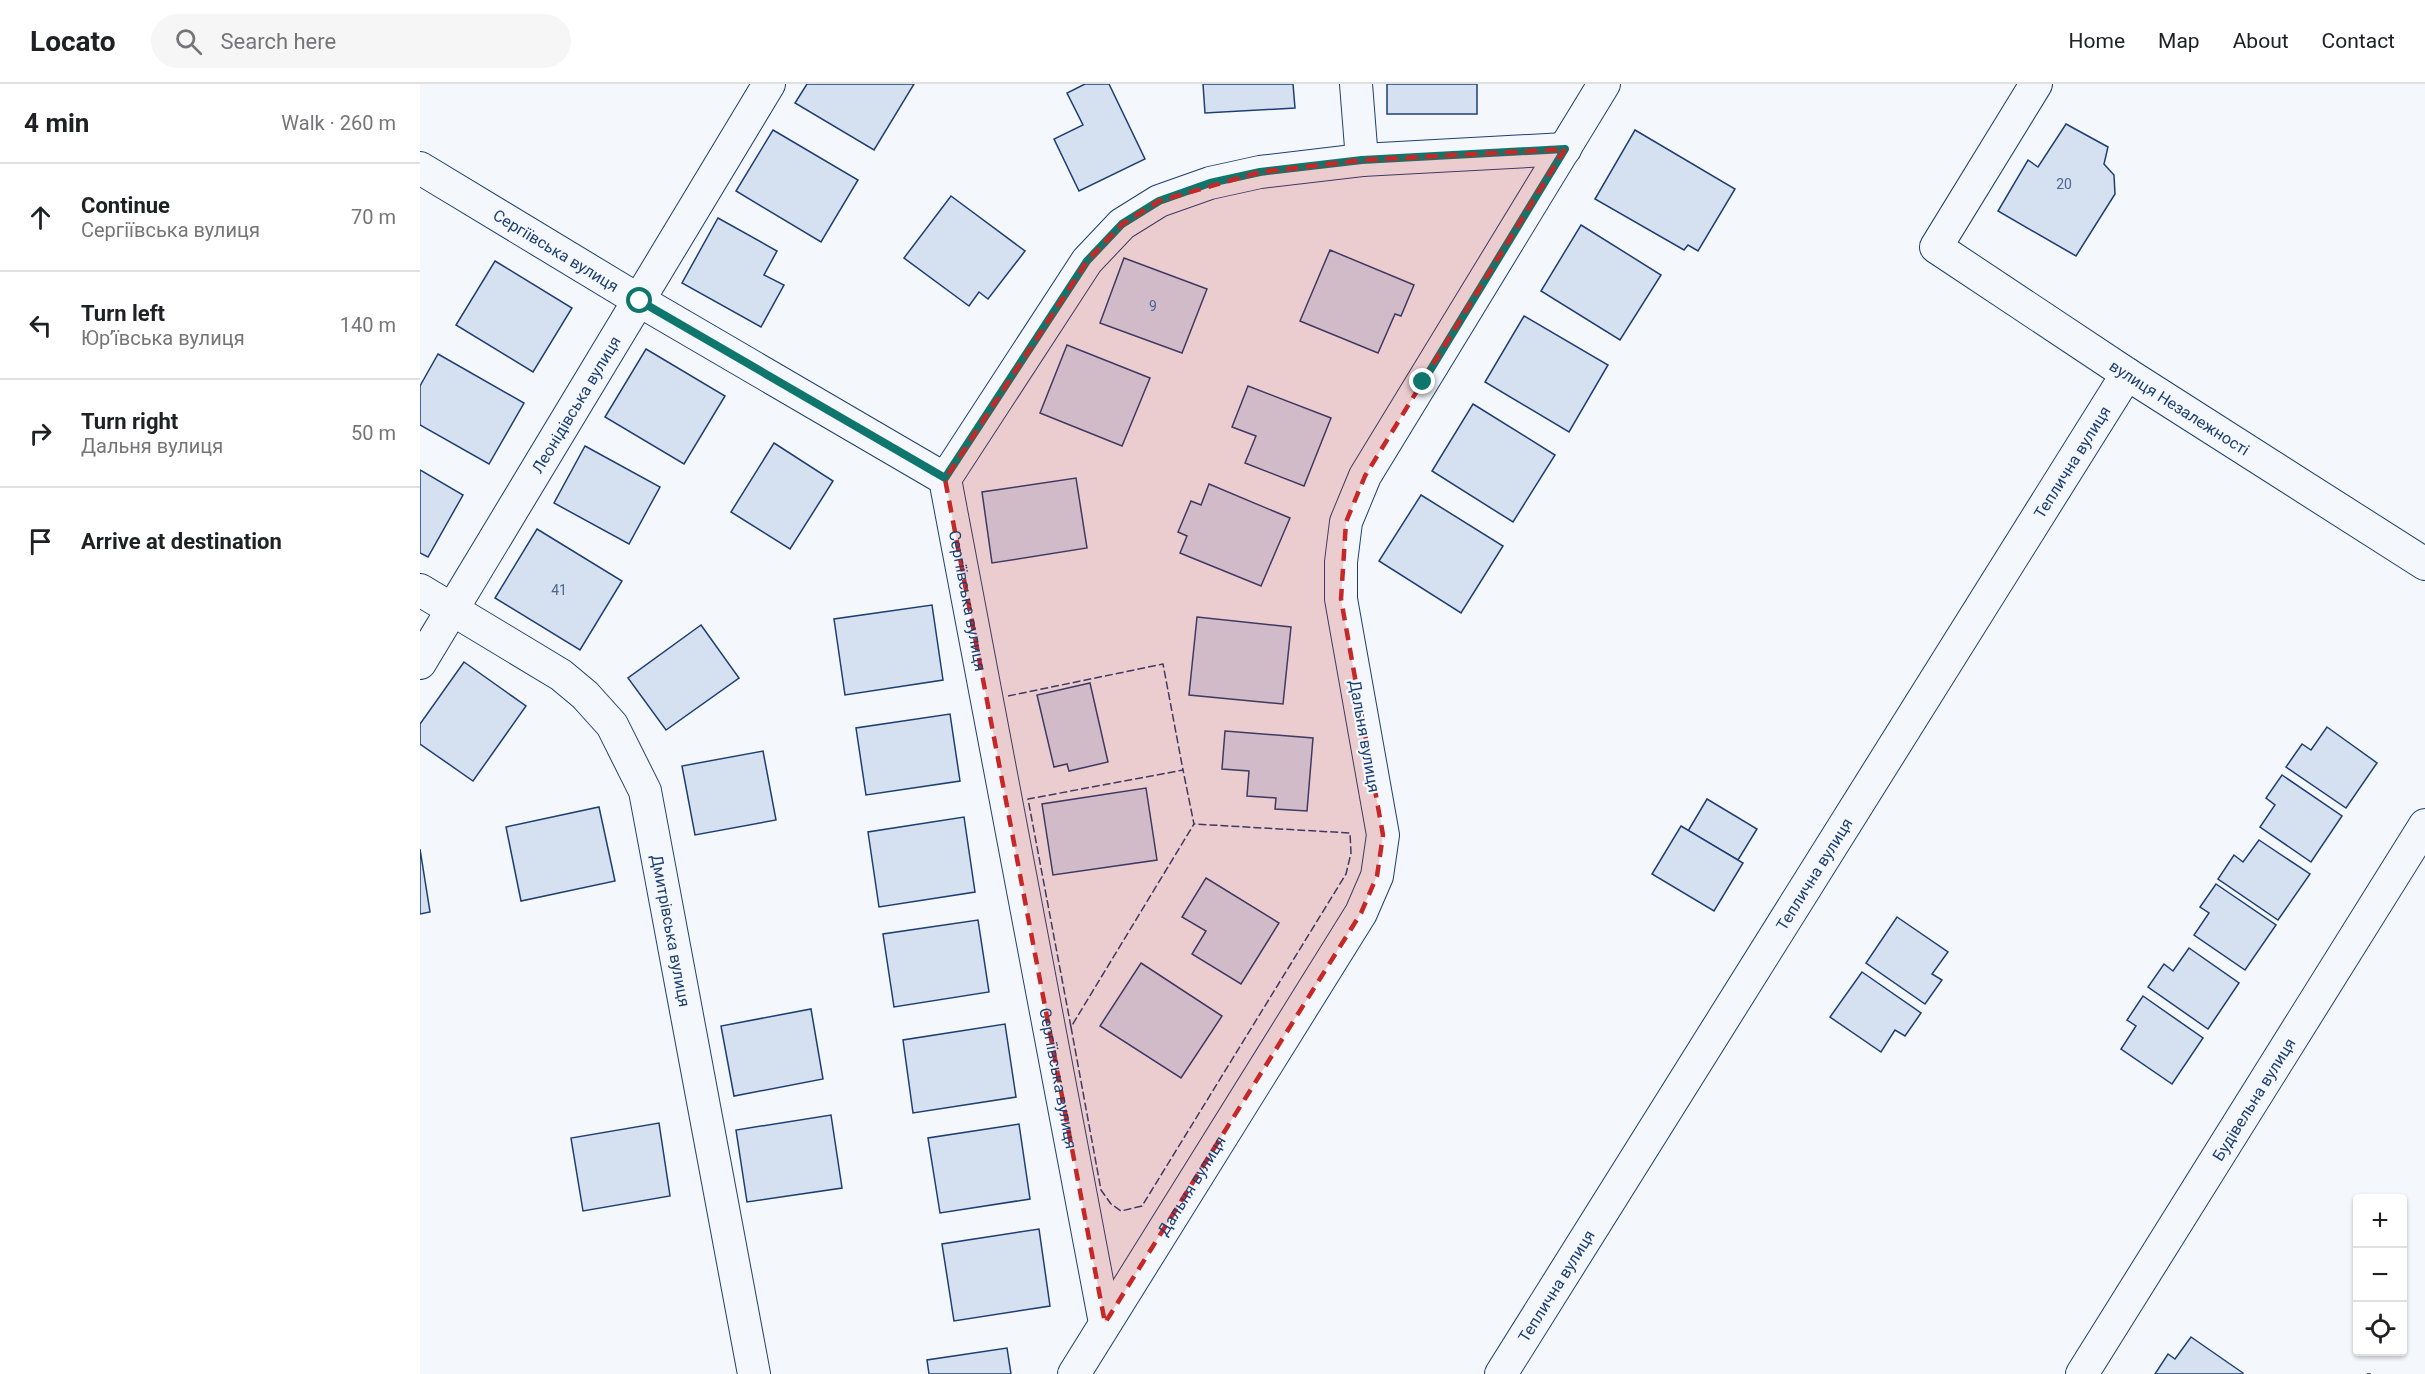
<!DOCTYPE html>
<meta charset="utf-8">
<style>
:root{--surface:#fff;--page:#f6f6f6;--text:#202124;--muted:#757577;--line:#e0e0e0}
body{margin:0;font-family:Roboto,sans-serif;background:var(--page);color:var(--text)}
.controls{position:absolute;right:18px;bottom:18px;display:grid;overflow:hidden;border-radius:6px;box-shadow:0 2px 4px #0004}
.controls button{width:54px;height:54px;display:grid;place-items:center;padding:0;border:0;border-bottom:2px solid var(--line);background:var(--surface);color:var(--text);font:30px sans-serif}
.stop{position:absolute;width:18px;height:18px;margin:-14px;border:4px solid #0f766e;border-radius:50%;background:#fff}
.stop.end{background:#0f766e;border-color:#fff;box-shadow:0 2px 6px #0008}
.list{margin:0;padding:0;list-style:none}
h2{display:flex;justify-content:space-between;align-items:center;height:78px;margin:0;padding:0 24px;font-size:26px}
h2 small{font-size:20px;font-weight:400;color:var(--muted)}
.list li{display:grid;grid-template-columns:39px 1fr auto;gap:18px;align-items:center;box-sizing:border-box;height:108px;padding:0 24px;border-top:2px solid var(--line)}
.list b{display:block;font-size:22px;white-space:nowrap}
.list p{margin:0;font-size:20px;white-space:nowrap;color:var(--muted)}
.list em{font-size:20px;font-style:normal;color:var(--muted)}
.icon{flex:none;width:33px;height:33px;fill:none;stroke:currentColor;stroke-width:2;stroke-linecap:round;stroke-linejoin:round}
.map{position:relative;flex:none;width:2005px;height:1290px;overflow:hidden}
header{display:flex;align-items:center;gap:36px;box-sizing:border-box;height:84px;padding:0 30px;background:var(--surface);border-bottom:2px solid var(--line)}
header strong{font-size:28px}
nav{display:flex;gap:33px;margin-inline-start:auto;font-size:21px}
.search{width:420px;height:54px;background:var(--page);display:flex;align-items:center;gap:15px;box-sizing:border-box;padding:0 21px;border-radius:33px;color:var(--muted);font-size:22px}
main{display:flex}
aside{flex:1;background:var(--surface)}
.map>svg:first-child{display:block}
.building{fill:#d5e0f0;stroke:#1d3f73;stroke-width:1.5}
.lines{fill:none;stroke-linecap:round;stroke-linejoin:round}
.minor-casing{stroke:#1d3f73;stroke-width:34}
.minor{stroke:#f4f7fb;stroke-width:32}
.fence{stroke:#1d3f73;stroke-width:1.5;stroke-dasharray:8 3;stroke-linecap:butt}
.route{stroke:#0f766e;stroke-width:8}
.marked{fill:#c62828;fill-opacity:0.2;stroke:#c62828;stroke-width:4.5;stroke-dasharray:12 8;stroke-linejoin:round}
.labels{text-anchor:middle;stroke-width:4.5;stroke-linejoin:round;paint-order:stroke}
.number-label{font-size:14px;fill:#4b6792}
.street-label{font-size:16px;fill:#1d3f73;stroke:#f4f7fb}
</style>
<header>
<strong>Locato</strong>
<div class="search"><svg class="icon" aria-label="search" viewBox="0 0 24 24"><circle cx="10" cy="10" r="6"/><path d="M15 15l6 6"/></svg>Search here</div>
<nav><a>Home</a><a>Map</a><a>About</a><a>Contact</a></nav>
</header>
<main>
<aside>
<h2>4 min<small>Walk · 260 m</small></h2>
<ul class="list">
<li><svg class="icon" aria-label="ahead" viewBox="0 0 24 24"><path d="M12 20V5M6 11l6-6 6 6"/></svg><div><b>Continue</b><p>Сергіївська вулиця</p></div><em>70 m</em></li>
<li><svg class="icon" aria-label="left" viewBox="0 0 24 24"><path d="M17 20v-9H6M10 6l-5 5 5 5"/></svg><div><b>Turn left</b><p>Юрʼївська вулиця</p></div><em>140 m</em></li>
<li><svg class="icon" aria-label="right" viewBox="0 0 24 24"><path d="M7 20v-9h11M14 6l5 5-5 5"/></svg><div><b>Turn right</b><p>Дальня вулиця</p></div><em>50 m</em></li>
<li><svg class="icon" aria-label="arrive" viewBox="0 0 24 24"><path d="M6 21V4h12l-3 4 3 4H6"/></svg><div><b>Arrive at destination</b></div></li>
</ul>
</aside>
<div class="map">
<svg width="2005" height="1290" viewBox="0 0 2005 1290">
<rect width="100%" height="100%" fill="#f4f7fb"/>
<g class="building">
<polygon points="387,0 494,0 454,66 375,19"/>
<polygon points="665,0 689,0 725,75 659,107 634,55 663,41 647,9"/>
<polygon points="783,0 873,0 875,24 785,29"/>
<rect x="967" y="0" width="90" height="30"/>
<polygon points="1646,40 1688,63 1684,80 1694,91 1695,110 1656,172 1578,127 1608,76 1618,83"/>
<polygon points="353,46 438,96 401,158 316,107"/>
<polygon points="1215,46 1315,105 1278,167 1268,161 1264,166 1175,115"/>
<polygon points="531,112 605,167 568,215 559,208 549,222 484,174"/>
<polygon points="298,134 357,167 344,191 364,201 341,243 262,199"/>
<polygon points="1161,141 1241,191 1200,256 1121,207"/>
<polygon points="910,166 994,201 981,232 975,230 958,269 880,237"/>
<polygon points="704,174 787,205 762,269 680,239"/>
<polygon points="75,177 152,224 113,288 36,241"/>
<polygon points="1104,232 1188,281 1149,348 1065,298"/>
<polygon points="647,261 730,294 702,362 620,329"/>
<polygon points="226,265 305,312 264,380 185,333"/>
<polygon points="18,270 104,319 69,380 0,341 0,302"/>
<polygon points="828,302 911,334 884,402 825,379 836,352 812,343"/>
<polygon points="1053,320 1135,371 1093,438 1012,387"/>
<polygon points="354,359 413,397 370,465 311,428"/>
<polygon points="165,362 240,403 209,460 134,419"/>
<polygon points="0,386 43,411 8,473 0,469"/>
<polygon points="656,394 667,464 572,479 562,408"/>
<polygon points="789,400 870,434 841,502 760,469 767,452 758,448 771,417 781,421"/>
<polygon points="1001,411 1083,462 1041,529 959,477"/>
<polygon points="117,445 202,497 160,566 75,514"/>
<polygon points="512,521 523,596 425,611 414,535"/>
<polygon points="777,533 871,543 863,620 769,611"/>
<polygon points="281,541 319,594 246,646 208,594"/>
<polygon points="44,578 106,622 53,697 0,660 0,640"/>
<polygon points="670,599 688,678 649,687 647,680 634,683 617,611"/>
<polygon points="530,630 540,697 446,711 436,644"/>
<polygon points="1907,643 1957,679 1926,724 1866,683 1882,660 1891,666"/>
<polygon points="805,647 893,654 887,727 855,725 856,714 827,712 829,687 802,685"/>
<polygon points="343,667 356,736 275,751 262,682"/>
<polygon points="1862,691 1922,732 1891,778 1840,743 1855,721 1846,714"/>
<polygon points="726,704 737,776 633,791 622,720"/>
<polygon points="1287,715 1337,745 1318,776 1268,747"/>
<polygon points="179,723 195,797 101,817 86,743"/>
<polygon points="544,733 555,808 459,823 448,748"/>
<polygon points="1261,742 1323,779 1294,827 1232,790"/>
<polygon points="1839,756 1890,790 1858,836 1798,795 1814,771 1823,778"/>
<polygon points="0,765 10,828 0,830"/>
<polygon points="786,794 859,839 821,900 772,870 786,847 762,833"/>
<polygon points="1796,800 1856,841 1825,886 1774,851 1789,829 1780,823"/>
<polygon points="1477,833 1528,868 1512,890 1522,896 1505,920 1446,879"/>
<polygon points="558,836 569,908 474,923 463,850"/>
<polygon points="1769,864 1819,899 1788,945 1728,903 1744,880 1753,887"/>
<polygon points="721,879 802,932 761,994 680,942"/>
<polygon points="1442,888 1501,929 1485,952 1475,946 1461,968 1410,933"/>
<polygon points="1723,912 1783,954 1752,1000 1701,965 1716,942 1707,936"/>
<polygon points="391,925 403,995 314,1012 301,942"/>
<polygon points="585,940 596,1013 493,1029 483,956"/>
<polygon points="411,1031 422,1104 327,1118 316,1046"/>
<polygon points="239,1039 250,1112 163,1127 151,1054"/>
<polygon points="599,1040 610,1115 520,1129 508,1054"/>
<polygon points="619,1145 630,1222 534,1237 522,1160"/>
<polygon points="1771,1253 1823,1289 1822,1290 1735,1290 1748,1270 1755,1275"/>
<polygon points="587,1264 591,1290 509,1290 507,1276"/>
</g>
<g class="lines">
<defs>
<g id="minor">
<polyline points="936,0 942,76"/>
<path id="s1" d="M1616,0L1516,163L1707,290L2005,480"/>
<path id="s2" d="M0,84L220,217L525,395L685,1239"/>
<polyline points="525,395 667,177 702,140 739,117 790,99 840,88 942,76 1145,65"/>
<path id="s3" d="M0,506L141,591L165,611L192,641L225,707L334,1290"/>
<path id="s4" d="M0,579L349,0"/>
<path id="s5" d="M654,1290L941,829L957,792L963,751L921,515V478L926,438L945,392L1184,0"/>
<path id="s6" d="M1081,1290L1707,290"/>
<path id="s7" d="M1662,1290L2005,741"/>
</g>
</defs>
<use href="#minor" class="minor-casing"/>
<use href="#minor" class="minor"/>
<g class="fence">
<polyline points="588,612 743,580 763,686"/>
<polyline points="651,943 608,715 763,686 774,740 651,943 681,1106 691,1120 701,1127 722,1122 926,790 931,769 930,749 774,740"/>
<polyline points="1947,1290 1951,1290"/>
</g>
</g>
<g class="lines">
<polyline class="route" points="220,217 525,394 667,177 702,140 739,117 790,99 840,88 942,76 1145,65 1003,298"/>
</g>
<path class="marked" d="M1145,65L945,392L926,438L921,515L963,751L957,792L941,829L685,1239L525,395L667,177L702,140L739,117L840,88L942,76Z"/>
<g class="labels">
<g class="number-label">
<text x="1644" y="105">20</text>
<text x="733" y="227">9</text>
<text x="139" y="511">41</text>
</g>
<g class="street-label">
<text dy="6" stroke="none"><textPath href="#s2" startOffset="159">Сергіївська вулиця</textPath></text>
<text dy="6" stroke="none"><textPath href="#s4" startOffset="302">Леонідівська вулиця</textPath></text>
<text dy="6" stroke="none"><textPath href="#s1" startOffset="483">вулиця Незалежності</textPath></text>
<text dy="6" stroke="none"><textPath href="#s6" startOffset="1076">Теплична вулиця</textPath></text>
<text dy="6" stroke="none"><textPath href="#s2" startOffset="734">Сергіївська вулиця</textPath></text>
<text transform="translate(945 652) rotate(80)" y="6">Дальня вулиця</text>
<text dy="6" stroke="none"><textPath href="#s6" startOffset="590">Теплична вулиця</textPath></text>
<text dy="6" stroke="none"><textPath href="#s3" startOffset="452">Дмитрівська вулиця</textPath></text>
<text dy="6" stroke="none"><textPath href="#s2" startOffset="1220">Сергіївська вулиця</textPath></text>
<text dy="6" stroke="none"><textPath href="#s7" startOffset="324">Будівельна вулиця</textPath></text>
<text dy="6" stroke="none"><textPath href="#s5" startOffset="222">Дальня вулиця</textPath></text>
<text dy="6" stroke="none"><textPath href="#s6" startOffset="104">Теплична вулиця</textPath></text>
</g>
</g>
</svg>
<div class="controls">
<button>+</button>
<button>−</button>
<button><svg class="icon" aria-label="locate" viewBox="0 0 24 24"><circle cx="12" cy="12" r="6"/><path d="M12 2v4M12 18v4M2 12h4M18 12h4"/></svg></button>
</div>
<div class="stop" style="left:220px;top:217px"></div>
<div class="stop end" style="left:1003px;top:298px"></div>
</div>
</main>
